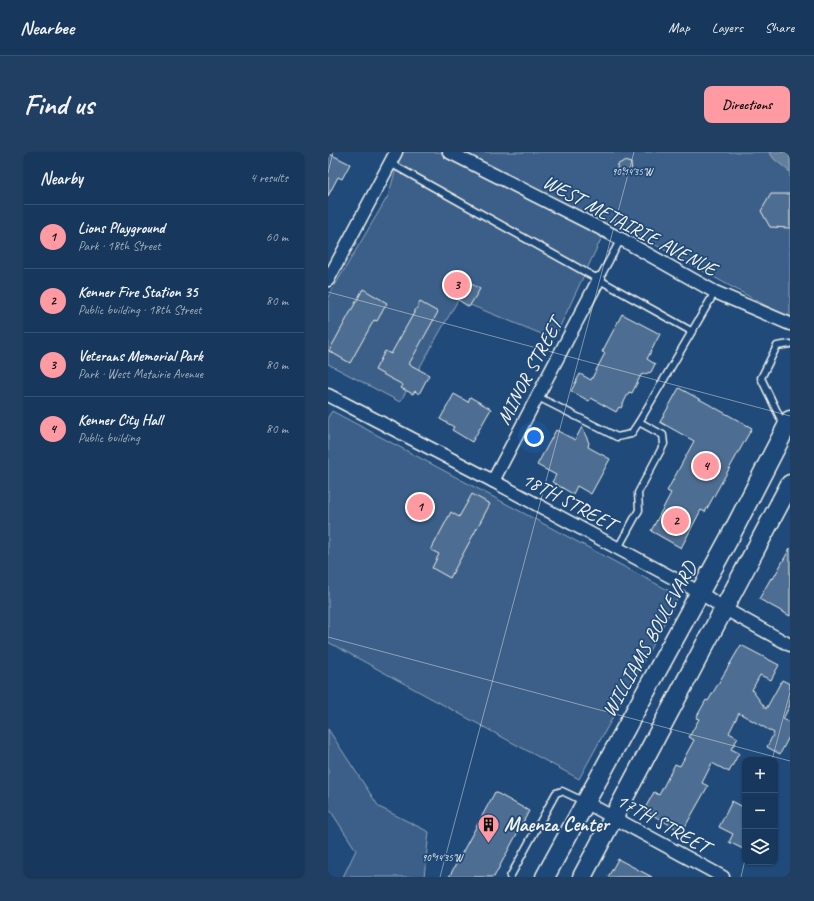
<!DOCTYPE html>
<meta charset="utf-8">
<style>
:root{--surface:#17385c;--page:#203f62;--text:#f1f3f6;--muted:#9eacbb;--line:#365272;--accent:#ff9aa2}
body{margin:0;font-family:Caveat,sans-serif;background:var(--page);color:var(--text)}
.controls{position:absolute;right:12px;bottom:12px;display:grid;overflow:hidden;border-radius:8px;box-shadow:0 1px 3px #0004}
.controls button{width:36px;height:36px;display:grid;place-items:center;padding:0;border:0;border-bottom:1px solid var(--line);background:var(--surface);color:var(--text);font:20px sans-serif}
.you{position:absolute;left:206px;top:285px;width:14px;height:14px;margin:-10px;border:3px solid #fff;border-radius:50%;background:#1a73e8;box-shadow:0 0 0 6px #1a73e833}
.badge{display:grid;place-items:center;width:26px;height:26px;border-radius:50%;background:var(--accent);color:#111;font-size:13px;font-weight:700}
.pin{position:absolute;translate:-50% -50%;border:2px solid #fff;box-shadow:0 1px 4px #0006}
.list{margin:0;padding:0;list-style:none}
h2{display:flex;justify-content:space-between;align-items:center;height:52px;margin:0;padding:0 16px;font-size:17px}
h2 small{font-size:13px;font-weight:400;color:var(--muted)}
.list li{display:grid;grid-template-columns:26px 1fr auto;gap:12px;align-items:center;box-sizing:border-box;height:64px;padding:0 16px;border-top:1px solid var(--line)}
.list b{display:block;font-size:15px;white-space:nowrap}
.list p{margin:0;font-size:13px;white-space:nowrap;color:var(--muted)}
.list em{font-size:13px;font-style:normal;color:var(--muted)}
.icon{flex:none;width:22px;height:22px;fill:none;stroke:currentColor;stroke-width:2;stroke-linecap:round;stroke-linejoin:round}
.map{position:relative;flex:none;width:462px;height:725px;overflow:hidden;border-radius:8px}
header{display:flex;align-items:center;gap:24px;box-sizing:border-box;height:56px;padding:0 20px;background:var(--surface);border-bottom:1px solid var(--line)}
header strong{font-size:19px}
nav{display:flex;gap:22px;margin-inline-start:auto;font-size:14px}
.intro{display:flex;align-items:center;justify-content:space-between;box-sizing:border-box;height:96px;padding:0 24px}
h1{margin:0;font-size:28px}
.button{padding:10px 18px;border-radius:8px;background:var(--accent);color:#111;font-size:14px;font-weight:700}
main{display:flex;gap:24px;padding:0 24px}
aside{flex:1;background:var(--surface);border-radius:8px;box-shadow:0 1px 3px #0004}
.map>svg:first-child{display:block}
.green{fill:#3a5f88;stroke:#97a8b8}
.water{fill:#627e9d;stroke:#9cacbb}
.building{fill:#4d6e92;stroke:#f4f1e8}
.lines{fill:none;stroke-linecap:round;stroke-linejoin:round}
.service-casing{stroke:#f4f1e8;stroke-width:9}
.minor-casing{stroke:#f4f1e8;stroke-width:15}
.secondary-casing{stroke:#f4f1e8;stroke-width:21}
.service{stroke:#1f4a7a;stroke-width:6}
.minor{stroke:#1f4a7a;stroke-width:12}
.secondary{stroke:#1f4a7a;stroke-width:18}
.ticks{fill:none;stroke:#f4f1e8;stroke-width:1;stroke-opacity:0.45}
.labels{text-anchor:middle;stroke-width:3.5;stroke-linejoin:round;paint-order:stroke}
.street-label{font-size:20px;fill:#f4f1e8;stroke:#1f4a7a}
.poi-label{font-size:20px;font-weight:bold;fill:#f4f1e8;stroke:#1f4a7a;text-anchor:start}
.ticks-label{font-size:10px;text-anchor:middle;fill:#f4f1e8;stroke:#1f4a7a;stroke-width:3.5;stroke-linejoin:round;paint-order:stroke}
</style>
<header>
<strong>Nearbee</strong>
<nav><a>Map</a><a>Layers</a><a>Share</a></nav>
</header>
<div class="intro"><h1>Find us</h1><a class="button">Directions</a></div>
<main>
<aside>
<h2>Nearby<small>4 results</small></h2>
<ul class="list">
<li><span class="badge">1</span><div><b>Lions Playground</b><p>Park · 18th Street</p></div><em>60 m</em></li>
<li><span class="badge">2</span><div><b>Kenner Fire Station 35</b><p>Public building · 18th Street</p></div><em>80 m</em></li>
<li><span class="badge">3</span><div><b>Veterans Memorial Park</b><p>Park · West Metairie Avenue</p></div><em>80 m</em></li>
<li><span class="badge">4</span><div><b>Kenner City Hall</b><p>Public building</p></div><em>80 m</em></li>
</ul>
</aside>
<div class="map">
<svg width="462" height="725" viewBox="0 0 462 725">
<rect width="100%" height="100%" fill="#1f4a7a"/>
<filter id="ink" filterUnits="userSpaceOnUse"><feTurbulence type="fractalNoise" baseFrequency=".025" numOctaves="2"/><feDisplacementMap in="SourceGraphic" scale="8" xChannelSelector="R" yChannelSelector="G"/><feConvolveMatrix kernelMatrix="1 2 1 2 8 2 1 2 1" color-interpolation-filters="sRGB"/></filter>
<g filter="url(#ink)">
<g class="green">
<polygon points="73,0 462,0 462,167 282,68 226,187 130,148 72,250 0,212 0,145 60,44"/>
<polygon points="4,259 351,444 251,627 0,490 0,265"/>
<polygon points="0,577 51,655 101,680 96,725 15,725 28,698 0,655"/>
</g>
<polygon class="water" points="441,0 459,0 462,2 462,20 446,7"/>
<g class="building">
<polygon points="0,1 22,12 14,27 10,25 0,44"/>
<polygon points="296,9 303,11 304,19 298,24 290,21 289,13"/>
<polygon points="443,42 462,42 462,76 442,75 433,59"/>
<polygon points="140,130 152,137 141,155 129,147"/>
<polygon points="35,137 59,151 49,169 46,168 22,211 1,199"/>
<polygon points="92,150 110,160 81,212 101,223 91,242 87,239 85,242 73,236 75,233 47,218 57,199 63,202"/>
<polygon points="294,162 332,182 319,207 327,212 323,220 313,223 304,241 301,240 293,256 291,255 288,260 263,246 261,249 243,239 252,222 263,228 277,201 274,200"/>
<polygon points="351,236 424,276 377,360 373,358 353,396 323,379 343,341 339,339 366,289 332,270"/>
<polygon points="126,242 140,250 142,245 163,257 144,290 124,278 126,275 112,267"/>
<polygon points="254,275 261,291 260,295 282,307 263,342 249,334 245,342 224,330 228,323 209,313 228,278 247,288"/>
<polygon points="144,342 162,352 122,426 104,416 111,402 103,398 123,360 131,365"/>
<polygon points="462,396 462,464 431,447 443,426 445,427"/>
<polygon points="413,493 451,513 443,528 432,523 424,538 438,557 454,528 462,532 462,553 455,567 462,571 462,583 452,602 439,595 446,581 411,561 401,581 410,586 403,597 411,601 401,620 384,611 374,631 380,634 354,680 316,658 326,640 331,643 347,612 352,614 366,588 361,585 371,567 368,566 378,548 380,549"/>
<polygon points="167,640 201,659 166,725 121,725"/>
<polygon points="404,649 417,656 417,698 401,690 405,682 391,675"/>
<polygon points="290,707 324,725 280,725"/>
</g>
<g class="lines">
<defs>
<g id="service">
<polyline points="62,11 363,179"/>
<polyline points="271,127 293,87"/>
<polyline points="210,245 289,285 303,282 311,270 387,140"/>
<polyline points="456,274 433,226 449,194 462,192"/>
<polyline points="290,396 311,358 310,341 336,292 335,283 311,270"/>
<polyline points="182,725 228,641 234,639 257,650"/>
</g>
<g id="minor">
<polyline points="121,0 293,87 387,140 462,172"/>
<polyline points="0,128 68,0"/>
<polyline points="0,243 165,329 371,440 397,457 462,493"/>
<polyline points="165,329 271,127"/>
<polyline points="257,650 395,725"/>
</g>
<g id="secondary">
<polyline points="217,725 403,383 462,268"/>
<polyline points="254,725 462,332"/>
</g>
</defs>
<use href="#service" class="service-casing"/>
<use href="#minor" class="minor-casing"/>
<use href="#secondary" class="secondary-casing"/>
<use href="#service" class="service"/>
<use href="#minor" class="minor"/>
<use href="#secondary" class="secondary"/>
</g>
</g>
<path class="ticks" d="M0,21L5,0M0,140L462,264M0,485L462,609M444,608L462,540M112,725L306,0M413,725L417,708"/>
<defs>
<symbol id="building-pin" viewBox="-11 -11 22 30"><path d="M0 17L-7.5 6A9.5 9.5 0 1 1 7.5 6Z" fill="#ff9aa2" stroke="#1f4a7a"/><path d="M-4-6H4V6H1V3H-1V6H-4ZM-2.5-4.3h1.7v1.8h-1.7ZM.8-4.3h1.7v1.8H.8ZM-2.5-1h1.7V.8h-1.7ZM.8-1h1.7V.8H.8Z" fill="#111"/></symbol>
</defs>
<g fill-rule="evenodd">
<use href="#building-pin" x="148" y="660" width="25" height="34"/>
</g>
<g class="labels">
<g class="street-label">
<text transform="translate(302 73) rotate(28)" y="7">WEST METAIRIE AVENUE</text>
<text transform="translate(201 219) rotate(-62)" y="7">MINOR STREET</text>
<text transform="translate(241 349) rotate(28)" y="7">18TH STREET</text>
<text transform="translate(321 487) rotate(-61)" y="7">WILLIAMS BOULEVARD</text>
<text transform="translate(335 671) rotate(29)" y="7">17TH STREET</text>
</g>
<g class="poi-label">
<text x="176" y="679">Maenza Center</text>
</g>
</g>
<g class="ticks-label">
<text x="304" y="23">90°14'35"W</text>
<text x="114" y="709">90°14'35"W</text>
</g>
</svg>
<div class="controls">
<button>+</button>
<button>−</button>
<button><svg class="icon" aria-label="layers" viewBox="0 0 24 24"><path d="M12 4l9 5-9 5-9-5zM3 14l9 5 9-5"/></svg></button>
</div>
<div class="you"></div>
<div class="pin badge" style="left:92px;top:355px">1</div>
<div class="pin badge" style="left:348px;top:369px">2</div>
<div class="pin badge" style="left:129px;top:133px">3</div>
<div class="pin badge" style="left:378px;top:314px">4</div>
</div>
</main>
